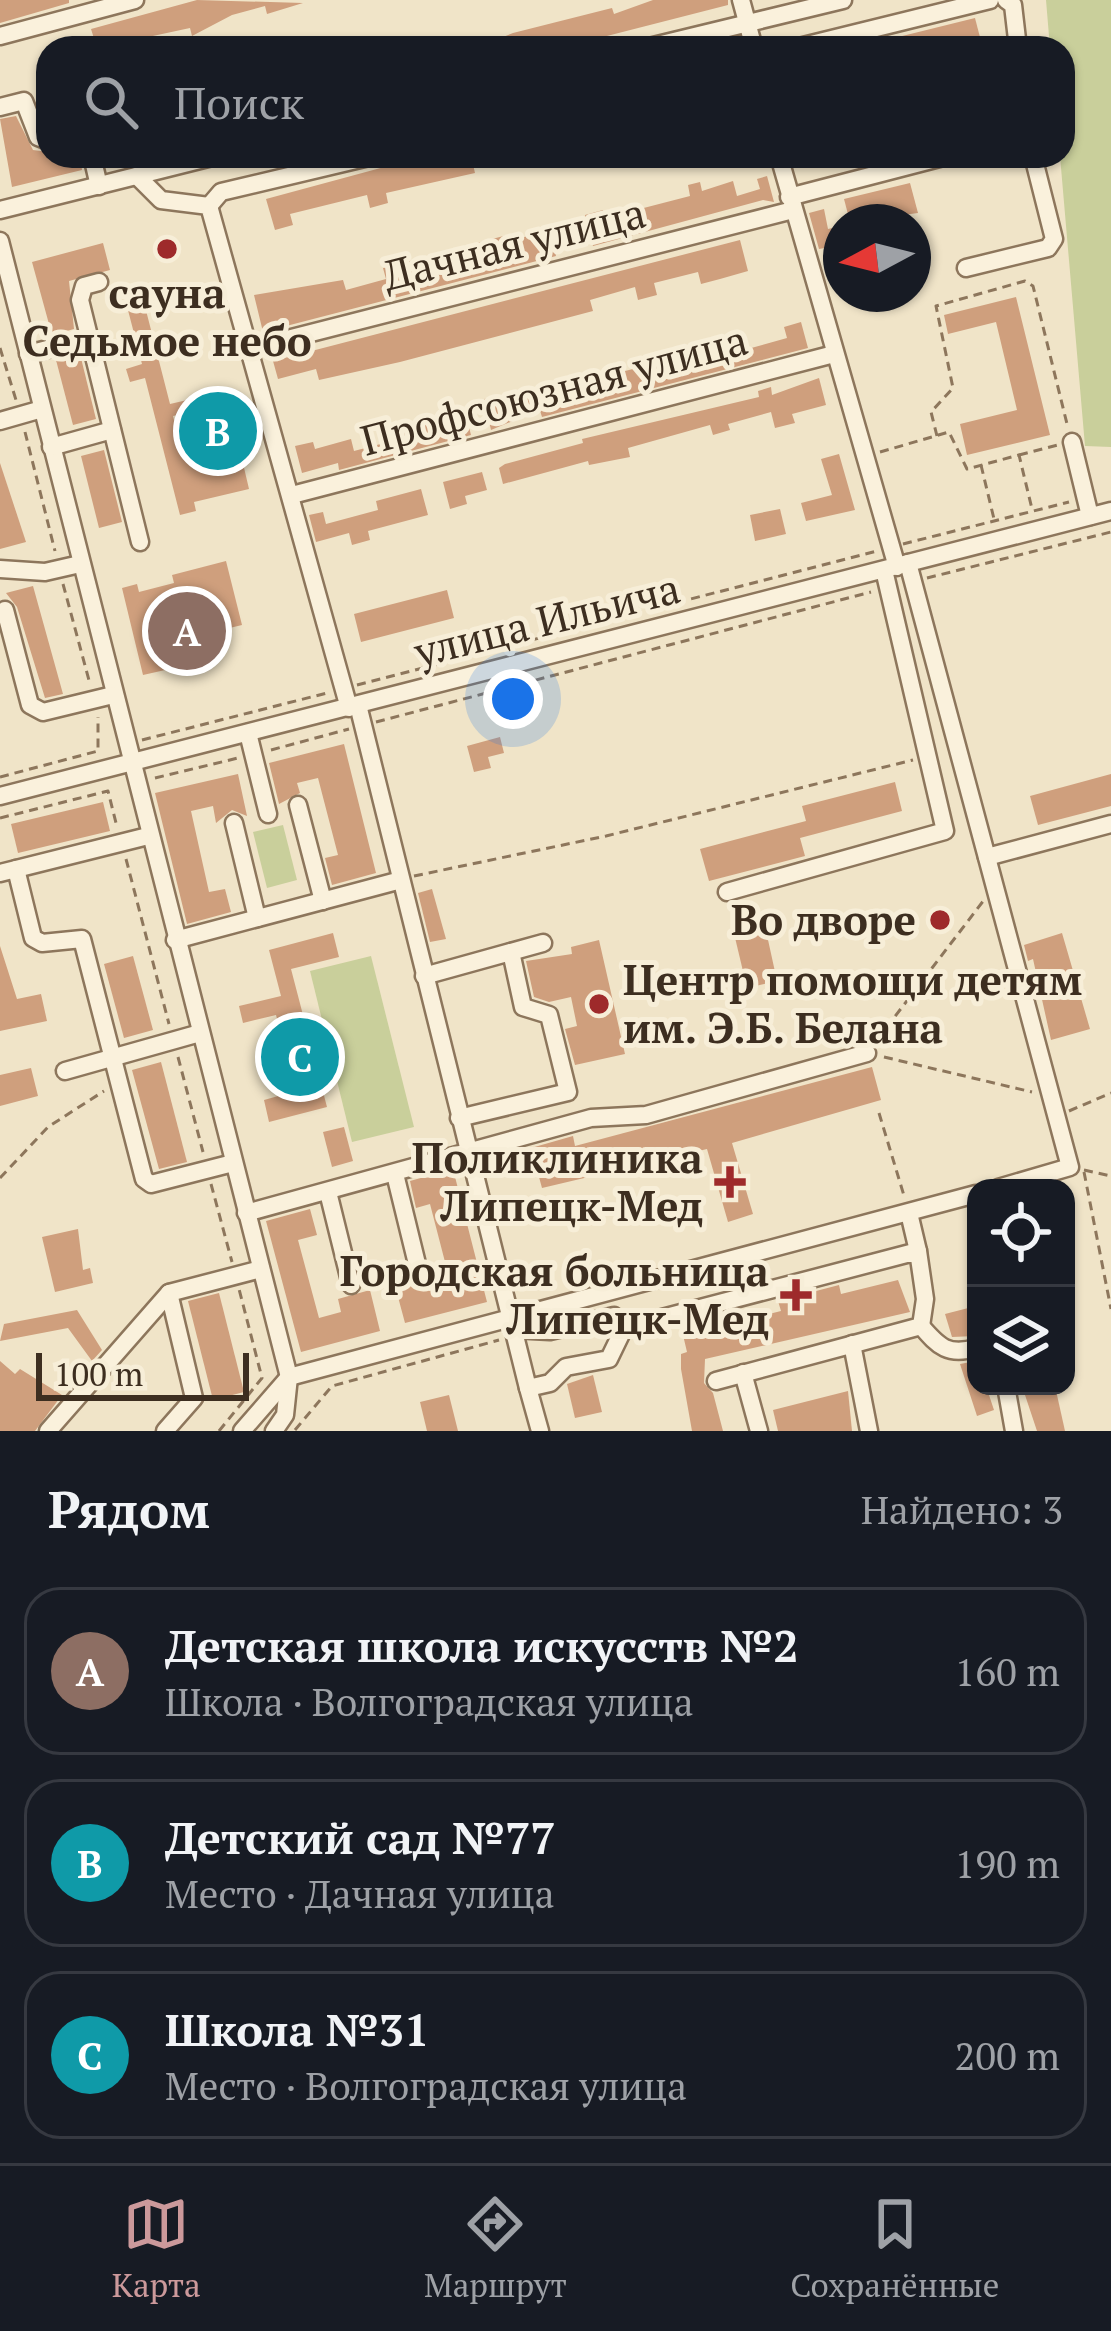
<!DOCTYPE html>
<html lang="ru">
<meta charset="utf-8">
<style>
:root{--surface:#171b24;--page:#242831;--text:#f1f3f6;--muted:#9ea1a6;--line:#363941;--accent:#cc999b}
body{margin:0;font-family:"PT Serif",serif;background:var(--page);color:var(--text)}
.controls{position:absolute;right:36px;bottom:36px;display:grid;overflow:hidden;border-radius:24px;box-shadow:0 3px 9px #0004}
.controls button{width:108px;height:108px;display:grid;place-items:center;padding:0;border:0;border-bottom:3px solid var(--line);background:var(--surface);color:var(--text);font:60px sans-serif}
.compass{position:absolute;left:823px;top:204px;width:108px;height:108px;border-radius:50%;background:var(--surface);box-shadow:0 3px 9px #0004;rotate:263deg}
.scale{position:absolute;left:36px;bottom:30px;width:213px;box-sizing:border-box;padding-left:12px;border:6px solid #3d2e20;border-top:0;font-size:33px;line-height:42px;white-space:nowrap;color:#3d2e20;-webkit-text-stroke:9px #f7eed8;paint-order:stroke}
.you{position:absolute;left:513px;top:699px;width:42px;height:42px;margin:-30px;border:9px solid #fff;border-radius:50%;background:#1a73e8;box-shadow:0 0 0 18px #1a73e833}
.badge{display:grid;place-items:center;width:78px;height:78px;border-radius:50%;background:var(--accent);color:#fff;font-size:39px;font-weight:700}
.pin{position:absolute;translate:-50% -50%;border:6px solid #fff;box-shadow:0 3px 12px #0006}
.list{margin:0;padding:0;list-style:none}
h2{display:flex;justify-content:space-between;align-items:center;height:156px;margin:0;padding:0 48px;font-size:51px}
h2 small{font-size:39px;font-weight:400;color:var(--muted)}
.list li{display:grid;grid-template-columns:78px 1fr auto;gap:36px;align-items:center;box-sizing:border-box;height:168px;margin:0 24px 24px;padding:0 24px;border:3px solid var(--line);border-radius:36px}
.list b{display:block;font-size:45px;white-space:nowrap}
.list p{margin:0;font-size:39px;white-space:nowrap;color:var(--muted)}
.list em{font-size:39px;font-style:normal;color:var(--muted)}
.icon{flex:none;width:66px;height:66px;fill:none;stroke:currentColor;stroke-width:2;stroke-linecap:round;stroke-linejoin:round}
.map{position:relative;flex:none;width:1111px;height:1431px;overflow:hidden}
.search{position:absolute;background:var(--surface);box-shadow:0 3px 9px #0004;left:36px;right:36px;top:36px;height:132px;display:flex;align-items:center;gap:30px;box-sizing:border-box;padding:0 42px;border-radius:36px;color:var(--muted);font-size:45px}
.sheet{height:732px;background:var(--surface)}
nav{display:flex;justify-content:space-around;align-items:center;box-sizing:border-box;height:168px;border-top:3px solid var(--line);background:var(--surface);font-size:33px;color:var(--muted)}
nav a{display:grid;justify-items:center;gap:6px}
nav .on{color:var(--accent)}
.map>svg:first-child{display:block}
.green{fill:#c9cf9b}
.building{fill:#cf9f7d;fill-rule:evenodd}
.lines{fill:none;stroke-linecap:round;stroke-linejoin:round}
.minor-casing{stroke:#8d765c;stroke-width:21}
.path{stroke:#8d765c;stroke-width:3;stroke-dasharray:9 6;stroke-linecap:butt}
.minor{stroke:#faf1dc;stroke-width:16}
.poi-dot{fill:#9e2a2b;stroke:#f7eed8;stroke-width:4.5}
.labels{text-anchor:middle;stroke-width:10;stroke-linejoin:round;paint-order:stroke}
.street-label{font-size:42px;fill:#3d2e20;stroke:#f7eed8}
.poi-label{font-size:42px;font-weight:bold;fill:#3d2e20;stroke:#f7eed8;text-anchor:end}
</style>
<div class="map">
<svg width="1111" height="1431" viewBox="0 0 1111 1431">
<rect width="100%" height="100%" fill="#f0e4c8"/>
<g class="green">
<polygon points="1046,0 1111,0 1111,447 1085,446 1060,156 1063,48 1050,48"/>
<polygon points="283,825 297,880 267,888 253,832"/>
<polygon points="371,956 414,1127 352,1142 310,971"/>
</g>
<g class="building">
<polygon points="0,0 69,0 69,3 0,23"/>
<polygon points="197,0 303,3 267,14 265,6 232,15 192,36 190,28 97,48 91,29"/>
<polygon points="653,0 728,0 728,5 560,48 476,48 513,33 612,8 614,14"/>
<polygon points="975,18 982,45 871,48 870,44"/>
<polygon points="16,116 33,150 80,156 82,170 12,187 0,119"/>
<polygon points="425,156 471,156 475,173 386,193 388,203 370,208 367,195 290,214 293,225 275,230 266,199"/>
<polygon points="767,176 774,202 763,200 593,246 585,215 603,210 605,218 690,196 688,185 700,182 702,191 733,181 737,196 760,189 757,179"/>
<polygon points="910,183 918,213 850,222 844,199"/>
<polygon points="824,209 828,229 841,226 841,245 819,249 809,213"/>
<polygon points="550,230 556,256 263,332 254,295 343,280 346,290 386,279 383,268 515,233 517,239"/>
<polygon points="740,240 748,271 720,279 701,284 698,272 654,283 657,295 638,300 635,287 590,300 593,311 400,362 319,380 316,369 278,379 273,361"/>
<polygon points="103,243 110,270 69,281 74,329 52,335 32,262"/>
<path d="M140,287L170,404L226,391L249,489L194,502L196,511L180,515L145,378L130,382L126,369L142,364L123,291ZM196,411L205,449L182,454L173,416Z"/>
<polygon points="1016,297 1050,435 967,455 960,424 1017,410 996,322 948,334 944,315"/>
<polygon points="801,322 808,348 542,417 537,401 603,384 601,377 701,352 703,361 744,350 787,338 784,327"/>
<polygon points="80,354 96,419 73,425 56,360"/>
<polygon points="819,378 826,405 792,414 795,423 775,428 771,412 728,424 730,430 713,435 710,425 628,448 630,457 589,465 588,461 503,484 499,468 505,464 583,443 582,439 759,397 758,391 771,387 772,395"/>
<polygon points="529,393 534,412 491,430 484,399"/>
<polygon points="443,420 447,433 469,427 471,435 339,470 338,463 302,473 295,446 313,442 315,449 351,439 354,451 392,441 390,432"/>
<polygon points="104,450 122,522 99,528 81,456"/>
<polygon points="839,454 855,510 806,521 801,503 832,495 821,459"/>
<polygon points="0,463 26,542 0,549"/>
<polygon points="482,472 487,490 465,496 467,504 450,509 443,482"/>
<polygon points="421,489 428,515 368,531 370,540 352,545 349,533 316,542 309,515 323,512 326,524 378,510 376,501"/>
<polygon points="780,509 786,534 755,541 750,515"/>
<polygon points="226,561 242,625 168,643 174,668 143,675 122,588 137,584 139,592 174,583 172,575"/>
<polygon points="33,586 63,694 45,698 17,607 6,593"/>
<polygon points="447,590 454,618 361,642 354,614"/>
<polygon points="500,737 504,753 488,757 491,768 474,772 467,746"/>
<polygon points="344,744 376,873 332,885 325,858 338,855 318,778 297,783 300,793 279,804 269,763"/>
<polygon points="238,774 247,816 232,810 216,823 213,806 191,811 209,892 225,889 231,912 187,924 155,793"/>
<polygon points="1111,774 1111,806 1038,825 1030,796"/>
<polygon points="895,782 902,811 800,838 805,856 709,881 700,849 806,821 802,806"/>
<polygon points="103,802 110,831 18,853 11,824"/>
<polygon points="432,889 446,939 430,942 418,893"/>
<polygon points="763,917 777,981 747,988 732,925"/>
<polygon points="333,933 339,957 291,969 327,1107 269,1122 264,1100 296,1091 276,1015 243,1023 239,1006 281,996 269,950"/>
<polygon points="1062,933 1090,1029 1051,1040 1033,959 1028,961 1024,945"/>
<polygon points="599,940 625,1054 575,1065 565,1029 577,1026 571,997 549,1002 534,997 526,961 572,954 571,947"/>
<polygon points="0,946 17,999 41,994 47,1021 0,1031"/>
<polygon points="133,956 153,1030 124,1038 104,964"/>
<polygon points="161,1062 187,1162 159,1169 132,1070"/>
<polygon points="872,1067 881,1100 732,1143 753,1214 728,1222 707,1149 542,1188 531,1148 573,1136 575,1146"/>
<polygon points="31,1068 38,1096 0,1106 0,1075"/>
<polygon points="344,1127 353,1161 332,1167 323,1132"/>
<polygon points="453,1169 487,1302 405,1323 394,1282 426,1278 429,1291 451,1285 430,1204 416,1208 410,1181"/>
<polygon points="310,1209 317,1235 298,1240 319,1318 341,1312 338,1299 370,1290 380,1331 301,1352 266,1221"/>
<polygon points="78,1229 83,1270 90,1268 93,1283 55,1292 42,1237"/>
<polygon points="898,1280 910,1312 705,1359 704,1383 713,1393 723,1431 692,1431 681,1369 681,1354 687,1352 683,1335 781,1311 778,1301 839,1285 841,1294"/>
<polygon points="219,1293 244,1392 213,1400 188,1301"/>
<polygon points="976,1306 976,1336 952,1337 945,1314"/>
<polygon points="77,1310 102,1350 92,1361 68,1328 0,1341 4,1324"/>
<polygon points="0,1361 15,1374 20,1369 62,1395 35,1431 0,1431"/>
<polygon points="976,1361 976,1386 986,1386 994,1410 977,1416 960,1364"/>
<polygon points="593,1375 602,1412 575,1418 567,1384"/>
<polygon points="1022,1386 1055,1386 1065,1431 1037,1431"/>
<polygon points="848,1391 852,1431 778,1431 773,1410"/>
<polygon points="449,1395 458,1431 427,1431 420,1402"/>
</g>
<g class="lines">
<defs>
<g id="minor">
<polyline points="741,0 754,48"/>
<polyline points="1006,0 1013,5 1018,48"/>
<polyline points="0,36 135,0"/>
<polyline points="645,48 843,0"/>
<polyline points="795,48 990,0"/>
<polyline points="0,107 24,101 38,137 48,141"/>
<polyline points="92,156 99,186"/>
<polyline points="779,156 897,567"/>
<polyline points="137,176 161,200 209,206 349,708"/>
<polyline points="789,197 947,156"/>
<polyline points="209,206 221,192 373,156"/>
<polyline points="0,210 216,156"/>
<polyline points="0,241 289,1377 285,1415 274,1431"/>
<polyline points="966,268 1048,248 1054,239 1033,156"/>
<polyline points="99,282 84,286 80,300 140,542"/>
<polyline points="252,348 793,210"/>
<polyline points="28,354 90,338"/>
<polyline points="0,421 42,409"/>
<polyline points="1072,442 1090,516"/>
<polyline points="51,447 112,430"/>
<polyline points="292,495 834,354"/>
<polyline points="908,563 1070,1167 998,1188"/>
<polyline points="0,569 45,572 80,564"/>
<polyline points="5,610 30,705 43,712 113,695"/>
<polyline points="358,705 528,1388"/>
<polyline points="248,733 268,814"/>
<polyline points="0,796 1111,511"/>
<polyline points="298,805 323,901"/>
<polyline points="234,823 257,918"/>
<polyline points="987,857 1111,824"/>
<polyline points="16,869 33,938 42,943 82,939 144,1179 151,1184 233,1163"/>
<polyline points="0,873 148,836"/>
<polyline points="727,892 945,831 884,570"/>
<polyline points="175,940 401,880"/>
<polyline points="424,976 543,943"/>
<polyline points="65,1071 200,1033"/>
<polyline points="459,1118 568,1092 549,1015 523,1007 511,952"/>
<polyline points="395,1174 418,1268"/>
<polyline points="328,1192 351,1285"/>
<polyline points="246,1213 591,1118 646,1115 867,1053"/>
<polyline points="909,1213 918,1251"/>
<path d="M921,1326C939,1347 948,1356 976,1348"/>
<polyline points="512,1329 550,1331 614,1316 624,1328"/>
<polyline points="852,1344 869,1431"/>
<polyline points="743,1373 759,1431"/>
<polyline points="1006,1386 1014,1431"/>
<polyline points="48,1431 169,1293 261,1269"/>
<polyline points="165,1431 194,1398 169,1293"/>
<polyline points="242,1431 289,1377 976,1194"/>
<polyline points="540,1431 528,1388 550,1383 566,1367 609,1359 624,1328 918,1251 925,1299 921,1326 716,1381"/>
</g>
</defs>
<use href="#minor" class="minor-casing"/>
<g class="path">
<polyline points="0,348 16,400"/>
<polyline points="25,432 55,551"/>
<polyline points="937,436 931,412 953,388 936,306 1025,281 1033,286 1068,428"/>
<polyline points="880,452 949,432 967,469 1019,455 1032,509"/>
<polyline points="1019,455 1058,445"/>
<polyline points="981,465 994,519"/>
<polyline points="903,544 1069,502"/>
<polyline points="927,578 1111,532"/>
<polyline points="63,584 90,684"/>
<polyline points="357,685 877,551"/>
<polyline points="376,722 871,592"/>
<polyline points="142,740 331,692"/>
<polyline points="271,750 349,729"/>
<polyline points="0,777 98,751 98,717"/>
<polyline points="155,778 238,758"/>
<polyline points="0,818 108,791 117,827"/>
<polyline points="126,859 169,1024"/>
<polyline points="414,876 606,836 913,760"/>
<polyline points="877,1040 984,900"/>
<polyline points="178,1057 203,1152"/>
<polyline points="884,1057 1032,1092"/>
<polyline points="1069,1111 1111,1093"/>
<polyline points="879,1113 905,1199"/>
<polyline points="1084,1170 1111,1176"/>
<polyline points="1084,1172 1111,1309"/>
<polyline points="0,1178 48,1127 104,1091"/>
<polyline points="211,1184 232,1262"/>
<polyline points="295,1430 332,1386 499,1340"/>
<polyline points="219,1431 262,1378 239,1289"/>
</g>
<use href="#minor" class="minor"/>
</g>
<g class="poi-dot">
<circle cx="167" cy="249" r="12"/>
<circle cx="940" cy="920" r="12"/>
<circle cx="599" cy="1004" r="12"/>
<path d="M724 1164h12v12h12v12h-12v12h-12v-12h-12v-12h12z"/>
<path d="M790 1277h12v12h12v12h-12v12h-12v-12h-12v-12h12z"/>
</g>
<g class="labels">
<g class="street-label">
<text transform="translate(514 244) rotate(-14)" y="15">Дачная улица</text>
<text transform="translate(554 390) rotate(-15)" y="15">Профсоюзная улица</text>
<text transform="translate(547 620) rotate(-14)" y="15">улица Ильича</text>
</g>
<g class="poi-label">
<text x="167" y="308" text-anchor="middle">сауна<tspan x="167" dy="48">Седьмое небо</tspan></text>
<text x="916" y="935">Во дворе</text>
<text x="623" y="995" text-anchor="start">Центр помощи детям<tspan x="623" dy="48">им. Э.Б. Белана</tspan></text>
<text x="703" y="1173">Поликлиника<tspan x="703" dy="48">Липецк-Мед</tspan></text>
<text x="769" y="1286">Городская больница<tspan x="769" dy="48">Липецк-Мед</tspan></text>
</g>
</g>
</svg>
<div class="controls">
<button><svg class="icon" aria-label="locate" viewBox="0 0 24 24"><circle cx="12" cy="12" r="6"/><path d="M12 2v4M12 18v4M2 12h4M18 12h4"/></svg></button>
<button><svg class="icon" aria-label="layers" viewBox="0 0 24 24"><path d="M12 4l9 5-9 5-9-5zM3 14l9 5 9-5"/></svg></button>
</div>
<svg class="compass" viewBox="-18 -18 36 36"><path d="M0-13l5 13h-10z" fill="#e53935"/><path d="M0 13l5-13h-10z" fill="#9ea1a6"/></svg>
<div class="scale">100 m</div>
<div class="you"></div>
<div class="pin badge" style="left:187px;top:631px;background:#8d6e63">A</div>
<div class="pin badge" style="left:218px;top:431px;background:#0f9aa8">B</div>
<div class="pin badge" style="left:300px;top:1057px;background:#0f9aa8">C</div>
<div class="search"><svg class="icon" aria-label="search" viewBox="0 0 24 24"><circle cx="10" cy="10" r="6"/><path d="M15 15l6 6"/></svg>Поиск</div>
</div>
<section class="sheet">
<h2>Рядом<small>Найдено: 3</small></h2>
<ul class="list">
<li><span class="badge" style="background:#8d6e63">A</span><div><b>Детская школа искусств №2</b><p>Школа · Волгоградская улица</p></div><em>160 m</em></li>
<li><span class="badge" style="background:#0f9aa8">B</span><div><b>Детский сад №77</b><p>Место · Дачная улица</p></div><em>190 m</em></li>
<li><span class="badge" style="background:#0f9aa8">C</span><div><b>Школа №31</b><p>Место · Волгоградская улица</p></div><em>200 m</em></li>
</ul>
</section>
<nav>
<a class="on"><svg class="icon" aria-label="map" viewBox="0 0 24 24"><path d="M3 6l6-2 6 2 6-2v14l-6 2-6-2-6 2zM9 4v14M15 6v14"/></svg>Карта</a>
<a><svg class="icon" aria-label="directions" viewBox="0 0 24 24"><path d="M12 3l9 9-9 9-9-9zM9 14v-3h6M13 9l2 2-2 2"/></svg>Маршрут</a>
<a><svg class="icon" aria-label="saved" viewBox="0 0 24 24"><path d="M7 4h10v16l-5-4-5 4z"/></svg>Сохранённые</a>
</nav>
